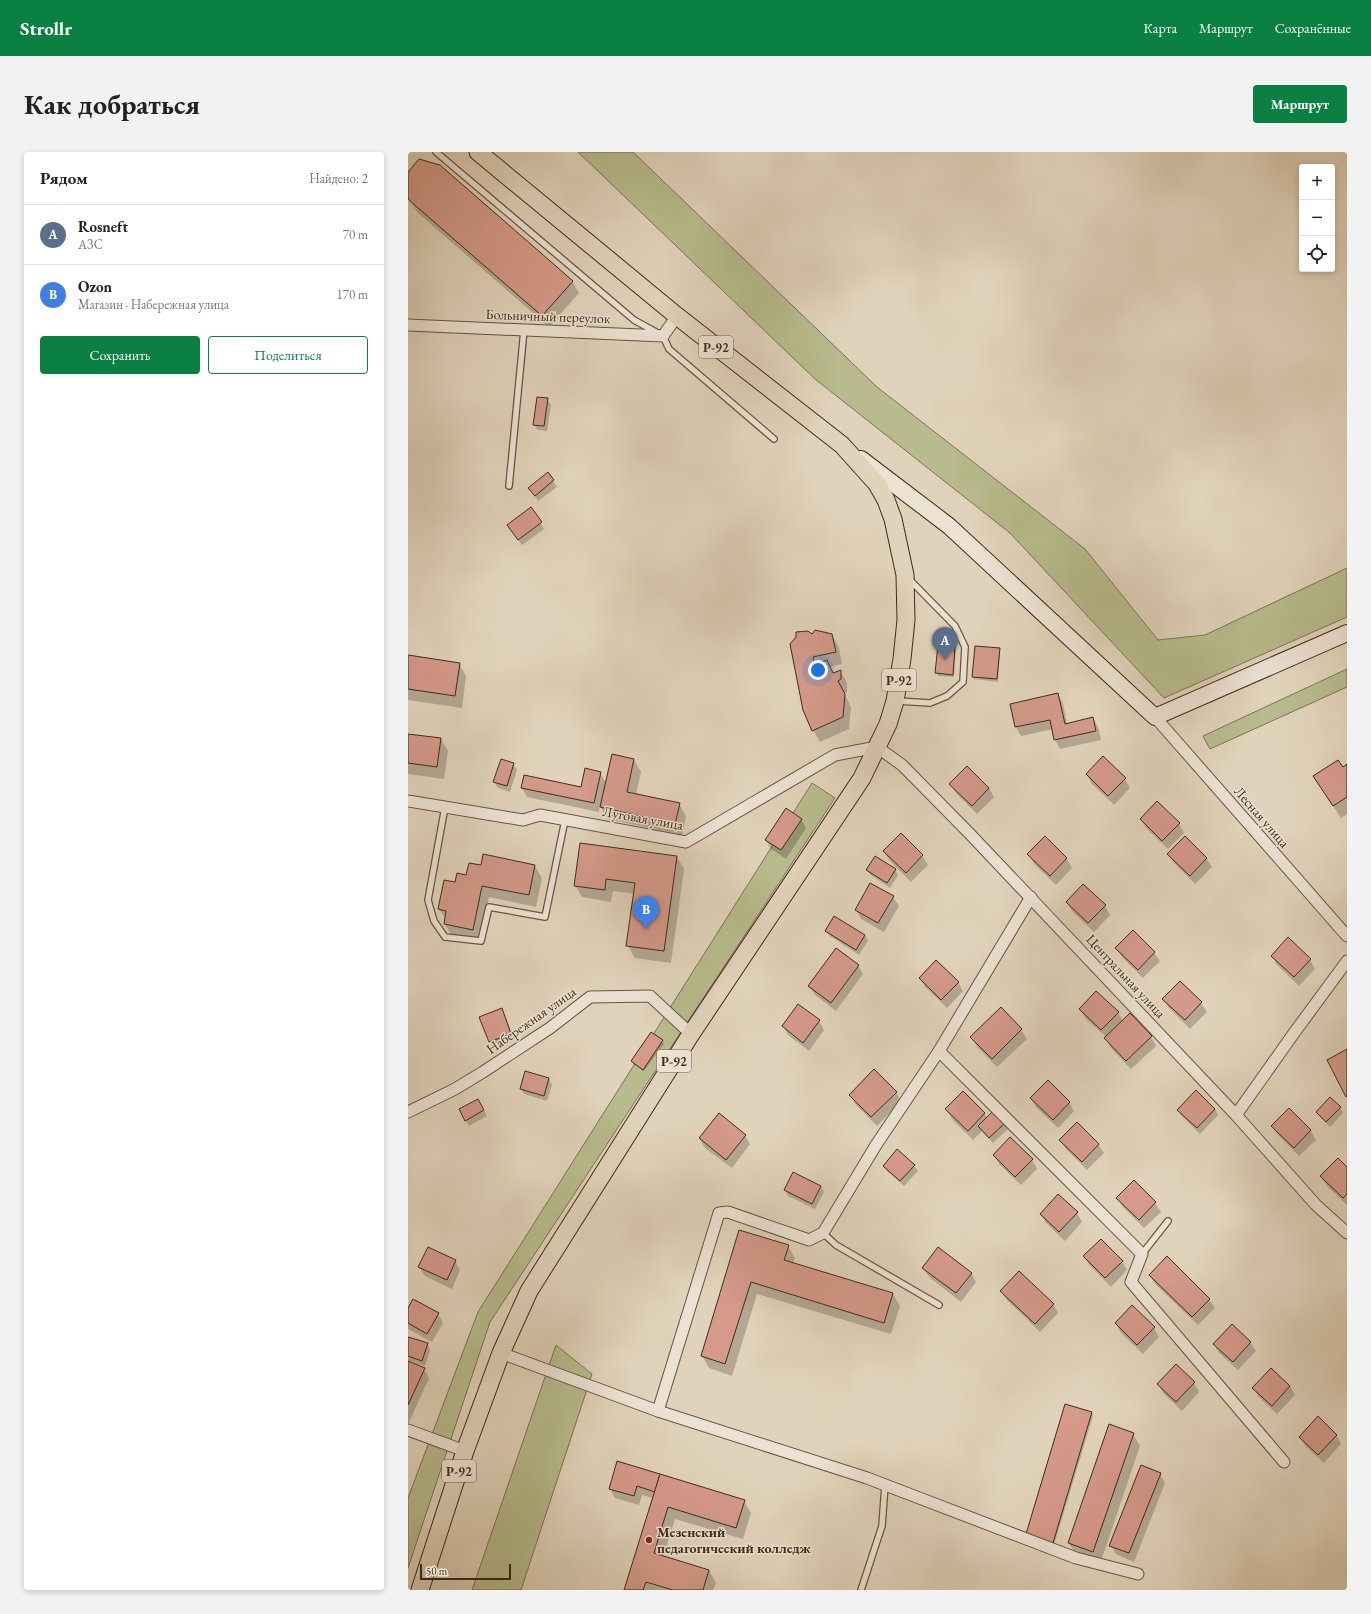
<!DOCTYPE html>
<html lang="ru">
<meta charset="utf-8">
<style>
:root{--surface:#fff;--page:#f2f2f2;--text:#222;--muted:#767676;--line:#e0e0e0;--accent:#0b8043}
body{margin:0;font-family:"EB Garamond",serif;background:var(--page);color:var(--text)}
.controls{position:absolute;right:12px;top:12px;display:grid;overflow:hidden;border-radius:4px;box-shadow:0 2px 6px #0003}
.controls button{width:36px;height:36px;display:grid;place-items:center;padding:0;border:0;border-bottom:1px solid var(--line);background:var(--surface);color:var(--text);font:20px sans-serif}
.scale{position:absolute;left:12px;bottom:10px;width:91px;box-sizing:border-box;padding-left:4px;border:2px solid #402b1a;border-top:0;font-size:11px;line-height:14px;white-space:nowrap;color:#402b1a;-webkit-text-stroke:3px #ece2d3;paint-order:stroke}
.you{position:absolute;left:410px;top:518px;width:14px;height:14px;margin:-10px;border:3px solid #fff;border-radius:50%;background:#1a73e8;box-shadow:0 0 0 6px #1a73e833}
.badge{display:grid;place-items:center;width:26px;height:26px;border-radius:50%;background:var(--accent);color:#fff;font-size:13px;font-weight:700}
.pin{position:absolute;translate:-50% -33px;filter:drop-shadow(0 1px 2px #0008)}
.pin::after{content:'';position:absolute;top:21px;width:14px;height:12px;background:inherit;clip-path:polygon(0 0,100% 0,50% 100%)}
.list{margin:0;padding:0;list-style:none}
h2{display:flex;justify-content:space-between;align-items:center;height:52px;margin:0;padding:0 16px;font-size:17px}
h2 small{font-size:13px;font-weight:400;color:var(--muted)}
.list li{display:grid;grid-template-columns:26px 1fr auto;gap:12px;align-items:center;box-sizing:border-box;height:60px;padding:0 16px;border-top:1px solid var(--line)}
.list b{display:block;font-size:15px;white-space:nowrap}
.list p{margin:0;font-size:13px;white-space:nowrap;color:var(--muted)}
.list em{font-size:13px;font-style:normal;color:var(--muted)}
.actions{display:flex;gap:8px;padding:12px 16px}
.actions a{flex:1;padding:9px 0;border:1px solid var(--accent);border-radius:4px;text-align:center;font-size:14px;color:var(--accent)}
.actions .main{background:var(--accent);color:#fff}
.icon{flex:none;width:22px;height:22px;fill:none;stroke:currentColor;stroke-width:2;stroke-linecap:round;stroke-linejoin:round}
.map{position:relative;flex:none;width:939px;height:1438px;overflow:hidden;border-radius:4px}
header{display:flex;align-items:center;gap:24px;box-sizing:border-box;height:56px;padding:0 20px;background:var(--accent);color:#fff}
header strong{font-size:19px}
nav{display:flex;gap:22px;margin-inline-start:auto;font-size:14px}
.intro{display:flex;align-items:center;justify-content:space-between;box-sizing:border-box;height:96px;padding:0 24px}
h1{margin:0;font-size:28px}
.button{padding:10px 18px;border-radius:4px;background:var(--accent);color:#fff;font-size:14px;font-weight:700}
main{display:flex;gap:24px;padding:0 24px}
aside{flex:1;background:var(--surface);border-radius:4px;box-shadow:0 2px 6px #0003}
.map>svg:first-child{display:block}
.green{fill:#b7bb8d;stroke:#7c7354}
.shadow{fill:#0003}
.building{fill:#d59a8a;stroke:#402b1a}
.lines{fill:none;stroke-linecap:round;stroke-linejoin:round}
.lane-casing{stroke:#685542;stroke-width:8}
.street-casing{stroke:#685542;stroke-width:13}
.secondary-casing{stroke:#402b1a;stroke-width:18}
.primary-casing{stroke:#402b1a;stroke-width:19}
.lane{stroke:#ece2d3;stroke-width:5.5}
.street{stroke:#ece2d3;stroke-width:11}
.secondary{stroke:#ece2d3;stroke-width:16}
.primary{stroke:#e1d3bb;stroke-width:17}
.poi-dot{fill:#8f2418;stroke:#ece2d3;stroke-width:1.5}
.labels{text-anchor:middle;stroke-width:3;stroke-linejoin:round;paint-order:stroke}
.shield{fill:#ece2d3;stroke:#746252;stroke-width:1}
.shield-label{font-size:13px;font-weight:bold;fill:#402b1a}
.street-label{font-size:14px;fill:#402b1a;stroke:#ece2d3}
.poi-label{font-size:14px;font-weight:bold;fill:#402b1a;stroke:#ece2d3;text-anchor:start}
</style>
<header>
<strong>Strollr</strong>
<nav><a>Карта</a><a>Маршрут</a><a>Сохранённые</a></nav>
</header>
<div class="intro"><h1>Как добраться</h1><a class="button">Маршрут</a></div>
<main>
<aside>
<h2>Рядом<small>Найдено: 2</small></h2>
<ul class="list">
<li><span class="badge" style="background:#5c6f8a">A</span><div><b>Rosneft</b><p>АЗС</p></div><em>70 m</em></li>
<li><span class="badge" style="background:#3f7fe0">B</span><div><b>Ozon</b><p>Магазин · Набережная улица</p></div><em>170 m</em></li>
</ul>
<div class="actions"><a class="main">Сохранить</a><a>Поделиться</a></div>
</aside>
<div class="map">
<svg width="939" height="1438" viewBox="0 0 939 1438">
<rect width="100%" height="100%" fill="#e1d3bb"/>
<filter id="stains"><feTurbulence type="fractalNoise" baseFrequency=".005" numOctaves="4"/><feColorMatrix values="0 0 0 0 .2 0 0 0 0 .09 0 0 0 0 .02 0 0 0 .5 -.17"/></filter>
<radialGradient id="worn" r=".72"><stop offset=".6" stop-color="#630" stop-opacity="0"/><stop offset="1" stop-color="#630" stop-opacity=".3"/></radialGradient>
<g class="green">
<polygon points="170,0 225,0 469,235 677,397 750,488 797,483 939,416 939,465 756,546 602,381 407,227"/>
<polygon points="939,517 939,535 802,597 795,584"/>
<polygon points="404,631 427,646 82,1170 0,1416 0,1346 70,1160"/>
<polygon points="148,1193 184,1222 113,1438 64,1438"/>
</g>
<g class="shadow">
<polygon points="0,22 164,129 171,141 141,175 10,61 0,46"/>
<polygon points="139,247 143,253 139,279 130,278 126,273"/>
<polygon points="140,322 149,335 130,349 122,336"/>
<polygon points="123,357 136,377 114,393 100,374"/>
<polygon points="404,483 424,483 431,496 434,512 422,515 426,522 432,519 439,531 439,540 436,541 443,555 441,577 412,590 405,578"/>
<polygon points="547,495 548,498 546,525 530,524 529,521"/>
<polygon points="591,497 592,500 590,530 566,527 565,525"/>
<polygon points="0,504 51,512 58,524 54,556 0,548"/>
<polygon points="649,542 655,551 659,572 685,566 690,575 693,588 652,597 647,588 645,577 613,584 608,575 603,553"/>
<polygon points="0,583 33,587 40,599 36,627 0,622"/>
<polygon points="226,608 233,620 228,642 271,652 278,664 274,683 200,667 192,654 191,660 119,645 114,636 173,636 192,621 198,631"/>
<polygon points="105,612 109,618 102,640 90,636 86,630"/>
<polygon points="939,614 939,662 933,666 914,637"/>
<polygon points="679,623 717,627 722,636 706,653 684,632"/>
<polygon points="542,632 581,636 586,645 569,662 548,641"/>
<polygon points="393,667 398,676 378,707 363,697 358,688"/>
<polygon points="733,667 771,672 776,681 760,697 738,676"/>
<polygon points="493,683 514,704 520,713 503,730 482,709 476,700"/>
<polygon points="637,686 659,707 664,716 648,733 626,712 621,703"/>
<polygon points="760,702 798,706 804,715 787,732 766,711"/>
<polygon points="269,705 276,717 263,811 227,806 220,794 227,742 205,739 203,750 174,745 167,733"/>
<polygon points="127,714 134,726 128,755 81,745 72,790 44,784 37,772 38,768 31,757 48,731 59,724"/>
<polygon points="459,718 487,718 490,723 482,736 463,723"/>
<polygon points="485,745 491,754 476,780 453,767 448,758"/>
<polygon points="659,750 697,754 702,763 686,780 664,759"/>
<polygon points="418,779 457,783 460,789 451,803 422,784"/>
<polygon points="709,796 746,801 752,809 735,826 714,805"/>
<polygon points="864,804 902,808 907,817 891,834 869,813"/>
<polygon points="450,813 455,822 428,859 407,843 401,834"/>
<polygon points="512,826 550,830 555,839 539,856 517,835"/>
<polygon points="772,830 793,851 799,860 782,877 761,856 755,847"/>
<polygon points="688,840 710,861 715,869 743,885 748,894 723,917 702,895 698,885 677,866 672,857"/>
<polygon points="593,857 613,878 619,887 589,915 569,895 564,886"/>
<polygon points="97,863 106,888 85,896 72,866"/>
<polygon points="411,869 416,878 401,899 380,883 375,874"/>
<polygon points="254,889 256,892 236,919 225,912 224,909"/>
<polygon points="118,920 141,927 144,933 139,949 116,942 113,937"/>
<polygon points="488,940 493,949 469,974 447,952 442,943"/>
<polygon points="555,941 577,962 579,966 587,959 601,976 585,991 574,979 565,988 544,967 539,958"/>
<polygon points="623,946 661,950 666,959 650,976 628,955"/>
<polygon points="70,948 79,964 61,974 52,958"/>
<polygon points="932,955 935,961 922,975 913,966 909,960"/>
<polygon points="807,957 810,963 792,982 774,964 770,958"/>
<polygon points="881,958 903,979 908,988 891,1004 870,983 864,974"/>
<polygon points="337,983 342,992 324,1016 297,996 292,987"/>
<polygon points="652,988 690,992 696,1001 679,1018 658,997"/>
<polygon points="586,1003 624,1008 629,1017 613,1033 591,1012"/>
<polygon points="476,1014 506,1014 510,1019 496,1034 479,1019"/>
<polygon points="939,1017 939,1053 919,1034 913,1025"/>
<polygon points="726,1030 747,1051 753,1060 736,1076 715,1055 709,1046"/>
<polygon points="413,1034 416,1040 407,1057 380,1044 377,1038"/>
<polygon points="669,1061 674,1070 657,1089 638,1071 633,1062"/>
<polygon points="332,1079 380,1094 387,1106 385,1112 485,1142 492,1154 483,1182 349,1142 324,1224 301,1216 294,1204"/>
<polygon points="676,1105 714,1109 719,1118 703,1135 682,1114"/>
<polygon points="47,1109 52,1118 44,1137 17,1124 11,1115"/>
<polygon points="515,1116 563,1121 568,1130 553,1150 521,1125"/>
<polygon points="742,1123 801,1147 807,1156 790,1173 747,1132"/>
<polygon points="593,1139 645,1152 650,1161 632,1180 599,1148"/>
<polygon points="0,1158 30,1162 35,1171 24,1190 0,1177"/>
<polygon points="708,1172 746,1176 751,1185 735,1202 713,1181"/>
<polygon points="0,1186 19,1192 22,1198 17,1214 2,1209 1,1211 16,1217 21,1226 0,1273"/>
<polygon points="842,1190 848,1199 830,1218 811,1201 806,1192"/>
<polygon points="863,1217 882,1234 887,1243 869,1262 851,1245 846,1236"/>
<polygon points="786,1231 791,1240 774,1259 755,1241 750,1232"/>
<polygon points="684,1261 685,1264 646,1393 620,1385"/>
<polygon points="701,1273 725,1282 732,1294 692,1412 668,1403 661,1391"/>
<polygon points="928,1283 933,1292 916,1311 897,1294 892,1285"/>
<polygon points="210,1310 336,1349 343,1361 335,1387 267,1367 255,1405 301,1418 308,1431 305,1438 217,1438 245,1346 234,1343 231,1353 207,1346 202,1337"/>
<polygon points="752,1322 757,1331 726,1410 708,1402 703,1393"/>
</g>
<g class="building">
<polygon points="11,7 32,13 165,129 134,164 1,48 0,46 0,20"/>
<polygon points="129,245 140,246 136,274 125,273"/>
<polygon points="140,320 146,328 127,344 120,336"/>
<polygon points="123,355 134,370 110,388 99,373"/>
<polygon points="407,478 424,482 428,500 405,505 407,513 419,508 425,521 433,518 433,527 430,529 437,542 435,565 404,579 395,558 382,492 388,485 388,480 400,479 404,482"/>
<polygon points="530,493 547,494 545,523 527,521"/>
<polygon points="567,494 592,496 589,527 564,525"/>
<polygon points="0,503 52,511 47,544 0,537"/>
<polygon points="650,541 657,572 685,565 688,579 646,588 642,568 607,575 602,552"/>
<polygon points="0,582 33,586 29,615 0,611"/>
<polygon points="204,602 226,607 219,640 272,651 267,672 192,655"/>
<polygon points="695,604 718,626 700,644 678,622"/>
<polygon points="93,607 106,611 99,634 85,630"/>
<polygon points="930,608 935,615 939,612 939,645 925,654 905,624"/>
<polygon points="559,614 581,636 564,654 541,632"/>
<polygon points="177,616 193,620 186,651 113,636 116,623 173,635"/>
<polygon points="749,649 772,671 754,689 732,667"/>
<polygon points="378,656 394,667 373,698 357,688"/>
<polygon points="493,681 515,703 498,721 475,699"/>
<polygon points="637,684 659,706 642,724 619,702"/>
<polygon points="777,684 799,706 782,724 759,702"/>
<polygon points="172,691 269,704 256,799 218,794 227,731 198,727 197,738 166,734"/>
<polygon points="75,702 127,713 121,743 74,734 65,778 36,772 38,759 30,757 36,728 47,730 49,721 58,723 61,711 73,713"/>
<polygon points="467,704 488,717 479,731 458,718"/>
<polygon points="462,731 486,744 470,771 447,758"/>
<polygon points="675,732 698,753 680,771 658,750"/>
<polygon points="426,764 457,783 448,798 417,779"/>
<polygon points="725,778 747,800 730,818 707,796"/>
<polygon points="880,785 903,807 886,825 863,804"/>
<polygon points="428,796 451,813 423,851 400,834"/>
<polygon points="528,808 551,830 533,848 511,826"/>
<polygon points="772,829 794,850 777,868 754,847"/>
<polygon points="688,839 711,860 693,878 671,857"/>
<polygon points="390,852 412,868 395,891 374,874"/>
<polygon points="593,855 614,877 584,907 562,885"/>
<polygon points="94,856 103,882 81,890 71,865"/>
<polygon points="722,861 744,884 718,909 696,886"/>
<polygon points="243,880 255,888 235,918 223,909"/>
<polygon points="939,897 939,944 938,945 919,908"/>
<polygon points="466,917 489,940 463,965 441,943"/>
<polygon points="117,919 141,926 136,944 112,937"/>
<polygon points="640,928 662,950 645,968 622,946"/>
<polygon points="788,938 807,957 789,976 769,958"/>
<polygon points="555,939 577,961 560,979 537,957"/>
<polygon points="922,945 933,955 918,970 908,960"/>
<polygon points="70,947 76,958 57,969 51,957"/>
<polygon points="881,956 903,978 886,996 863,974"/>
<polygon points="587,957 598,970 581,986 570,974"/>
<polygon points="311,961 338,983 318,1008 291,986"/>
<polygon points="669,970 691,992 674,1010 651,988"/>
<polygon points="602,985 625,1007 607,1025 585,1003"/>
<polygon points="489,997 507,1013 492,1029 475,1014"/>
<polygon points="930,1006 939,1015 939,1042 935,1046 912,1024"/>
<polygon points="385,1020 413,1034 404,1052 376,1038"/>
<polygon points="726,1028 748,1050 731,1068 708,1046"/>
<polygon points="650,1042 670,1060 651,1080 632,1062"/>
<polygon points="331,1078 381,1093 376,1108 485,1141 476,1171 343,1130 317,1212 293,1204"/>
<polygon points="693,1087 715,1109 697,1126 675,1104"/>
<polygon points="20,1095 48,1108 39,1128 10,1115"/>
<polygon points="530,1095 564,1121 548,1141 514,1116"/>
<polygon points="759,1104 802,1147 784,1165 741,1123"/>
<polygon points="611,1119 646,1152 627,1172 592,1139"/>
<polygon points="5,1147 31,1161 19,1182 0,1171 0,1156"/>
<polygon points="724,1153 747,1175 729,1193 707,1171"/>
<polygon points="824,1172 843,1190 825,1210 805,1192"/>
<polygon points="0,1185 20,1191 14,1209 0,1204"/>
<polygon points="0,1209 17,1216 0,1253"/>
<polygon points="768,1212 787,1230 768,1250 749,1232"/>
<polygon points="863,1216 882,1234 864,1254 844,1236"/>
<polygon points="657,1252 684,1260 645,1391 618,1382"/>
<polygon points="910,1264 929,1283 910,1303 891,1285"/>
<polygon points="701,1272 726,1281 685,1400 660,1391"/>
<polygon points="209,1309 252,1322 247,1340 229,1334 226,1344 201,1337"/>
<polygon points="733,1313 753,1321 721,1401 701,1394"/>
<polygon points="252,1322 337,1348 328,1376 260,1355 246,1401 301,1418 295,1438 265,1438 238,1430 235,1438 216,1438"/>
</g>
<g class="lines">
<defs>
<g id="lane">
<polyline points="28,0 226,168 255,184 261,197 366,287"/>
<polyline points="101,334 116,178"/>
<polyline points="489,549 522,551 539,544 555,530 557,495 547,474 501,427"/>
<polyline points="37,655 20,748 26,769 37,785 73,789 81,755 137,765 157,668"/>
<polyline points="415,1081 428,1093 531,1153"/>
<polyline points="734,1102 760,1069"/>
<polyline points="453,1438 474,1374 477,1333"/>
</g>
<g id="street">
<polyline points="0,173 255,184 269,164"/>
<polyline points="747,565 939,784"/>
<polyline points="0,649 115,668 132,663 278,690 427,603 469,595 494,613 562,682 828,963 908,1053 939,1081"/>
<polyline points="531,899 734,1102 723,1130 876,1310"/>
<polyline points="0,960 47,937 75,920 142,876 182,845 242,844 283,882"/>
<polyline points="828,963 886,881 939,809"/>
<polyline points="93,1201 250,1259 311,1061 320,1060 401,1088 415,1081 468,993 531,899 623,745"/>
<polyline points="250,1259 459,1326 668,1406 730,1422"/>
<polyline points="0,1278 57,1299"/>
</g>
<polyline id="secondary" points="453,307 541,374 747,565 939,481"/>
<polyline id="primary" points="12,1438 57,1299 93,1201 121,1139 283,882 454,626 480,572 487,549 494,507 498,468 497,423 485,367 478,348 469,332 434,293 269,164 70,0"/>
</defs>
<use href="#lane" class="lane-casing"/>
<use href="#street" class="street-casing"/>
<use href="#secondary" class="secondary-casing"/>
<use href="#primary" class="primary-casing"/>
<use href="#lane" class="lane"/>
<use href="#street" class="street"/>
<use href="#secondary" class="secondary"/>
<use href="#primary" class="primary"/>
</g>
<circle class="poi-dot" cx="241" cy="1388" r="4"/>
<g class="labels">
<g class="shield">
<rect x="291" y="184" width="34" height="22" rx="3"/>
<rect x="474" y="517" width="34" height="22" rx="3"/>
<rect x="249" y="898" width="34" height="22" rx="3"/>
<rect x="34" y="1308" width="34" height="22" rx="3"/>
</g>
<g class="shield-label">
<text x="308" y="200">Р-92</text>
<text x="491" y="533">Р-92</text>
<text x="266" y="914">Р-92</text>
<text x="51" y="1324">Р-92</text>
</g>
<g class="street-label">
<text transform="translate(140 164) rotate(2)" y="5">Больничный переулок</text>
<text transform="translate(854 665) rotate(49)" y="5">Лесная улица</text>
<text transform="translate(235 666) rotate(10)" y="5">Луговая улица</text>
<text transform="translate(718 824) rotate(47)" y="5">Центральная улица</text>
<text transform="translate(123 868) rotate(-35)" y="5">Набережная улица</text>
</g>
<g class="poi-label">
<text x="249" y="1385">Мезенский<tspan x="249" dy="16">педагогический колледж</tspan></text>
</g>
</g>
<rect width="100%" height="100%" filter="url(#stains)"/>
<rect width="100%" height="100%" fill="url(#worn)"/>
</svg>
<div class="controls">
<button>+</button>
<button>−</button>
<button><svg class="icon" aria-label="locate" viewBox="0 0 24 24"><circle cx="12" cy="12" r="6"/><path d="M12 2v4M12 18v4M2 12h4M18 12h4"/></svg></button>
</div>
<div class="scale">50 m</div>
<div class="you"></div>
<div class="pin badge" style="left:537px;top:508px;background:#5c6f8a">A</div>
<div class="pin badge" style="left:238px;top:777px;background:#3f7fe0">B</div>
</div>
</main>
